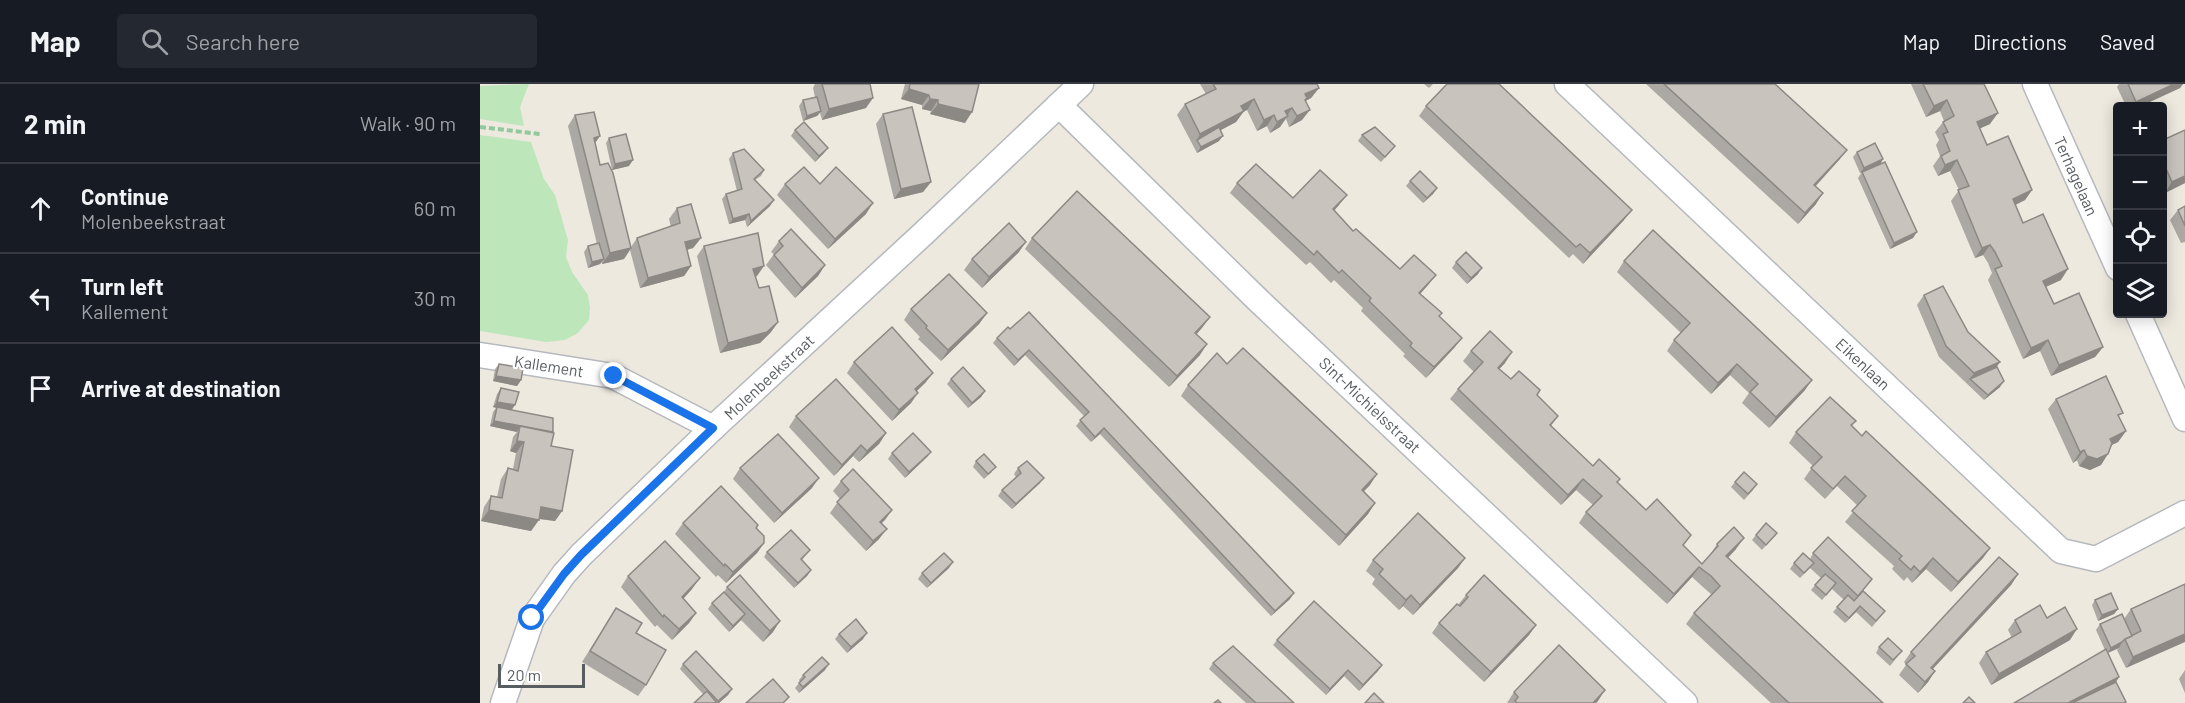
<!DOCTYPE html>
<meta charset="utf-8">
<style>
:root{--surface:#171b24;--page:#242831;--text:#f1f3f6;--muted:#9ea1a6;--line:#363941}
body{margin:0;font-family:Barlow,sans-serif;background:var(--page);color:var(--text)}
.controls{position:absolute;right:18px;top:18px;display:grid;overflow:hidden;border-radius:6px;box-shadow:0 3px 15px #0003}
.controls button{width:54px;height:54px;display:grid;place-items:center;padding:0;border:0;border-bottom:2px solid var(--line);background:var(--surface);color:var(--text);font:30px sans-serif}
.scale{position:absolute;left:18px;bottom:15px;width:87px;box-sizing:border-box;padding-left:6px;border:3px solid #585d62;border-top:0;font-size:16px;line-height:21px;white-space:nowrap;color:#585d62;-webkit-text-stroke:4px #fff;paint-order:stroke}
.stop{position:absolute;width:18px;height:18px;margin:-14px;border:4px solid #1a73e8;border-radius:50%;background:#fff}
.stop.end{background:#1a73e8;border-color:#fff;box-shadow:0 2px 6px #0008}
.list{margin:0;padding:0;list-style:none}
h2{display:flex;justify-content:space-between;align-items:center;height:78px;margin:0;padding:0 24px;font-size:26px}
h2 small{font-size:20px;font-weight:400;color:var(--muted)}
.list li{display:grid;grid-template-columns:39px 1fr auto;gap:18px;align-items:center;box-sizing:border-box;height:90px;padding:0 24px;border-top:2px solid var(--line)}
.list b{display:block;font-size:22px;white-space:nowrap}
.list p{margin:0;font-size:20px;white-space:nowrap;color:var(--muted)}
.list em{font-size:20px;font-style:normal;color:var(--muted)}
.icon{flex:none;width:33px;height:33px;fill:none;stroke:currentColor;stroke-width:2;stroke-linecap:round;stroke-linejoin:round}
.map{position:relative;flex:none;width:1705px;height:619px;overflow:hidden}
header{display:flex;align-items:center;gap:36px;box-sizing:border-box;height:84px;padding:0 30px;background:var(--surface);border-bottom:2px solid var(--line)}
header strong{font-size:28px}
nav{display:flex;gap:33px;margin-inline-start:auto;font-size:21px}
.search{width:420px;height:54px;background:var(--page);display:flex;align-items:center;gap:15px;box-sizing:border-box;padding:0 21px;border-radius:6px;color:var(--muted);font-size:22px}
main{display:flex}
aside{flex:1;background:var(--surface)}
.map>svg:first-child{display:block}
.green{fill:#bde7ba}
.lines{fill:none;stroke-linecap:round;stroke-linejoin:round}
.street-casing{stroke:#b5b9be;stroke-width:27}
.path{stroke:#92c89e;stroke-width:4;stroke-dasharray:6 3;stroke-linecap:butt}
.street{stroke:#fff;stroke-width:24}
.wall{fill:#aca8a3}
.shaded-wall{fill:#8c8884}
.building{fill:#c8c3bd;stroke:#8c8884;stroke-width:1.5}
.route{stroke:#1a73e8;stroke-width:8}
.labels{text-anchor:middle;stroke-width:4.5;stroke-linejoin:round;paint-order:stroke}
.street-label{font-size:16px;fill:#585d62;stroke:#fff}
</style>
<header>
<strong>Map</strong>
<div class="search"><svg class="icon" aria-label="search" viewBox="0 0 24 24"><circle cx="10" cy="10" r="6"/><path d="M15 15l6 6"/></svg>Search here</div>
<nav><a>Map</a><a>Directions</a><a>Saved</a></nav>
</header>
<main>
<aside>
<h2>2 min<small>Walk · 90 m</small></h2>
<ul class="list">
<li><svg class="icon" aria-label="ahead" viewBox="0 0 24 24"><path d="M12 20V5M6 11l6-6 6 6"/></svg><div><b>Continue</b><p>Molenbeekstraat</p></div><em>60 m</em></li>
<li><svg class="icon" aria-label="left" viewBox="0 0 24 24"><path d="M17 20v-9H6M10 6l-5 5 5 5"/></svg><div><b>Turn left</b><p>Kallement</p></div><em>30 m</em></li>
<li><svg class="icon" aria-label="arrive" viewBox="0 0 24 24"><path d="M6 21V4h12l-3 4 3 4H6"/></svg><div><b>Arrive at destination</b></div></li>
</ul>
</aside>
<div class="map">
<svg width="1705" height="619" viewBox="0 0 1705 619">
<rect width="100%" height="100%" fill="#ede9df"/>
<g class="green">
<polygon points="49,0 40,23 44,42 0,35 0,2"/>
<polygon points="0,51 51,58 64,95 75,111 88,156 86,173 92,188 108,211 110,224 109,236 98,249 85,256 66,258 0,247"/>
</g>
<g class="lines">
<defs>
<g id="street">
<polyline points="1087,0 1581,467 1616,475 1705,429"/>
<polyline points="1555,0 1638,184"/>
<polyline points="579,21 779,217 1205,619"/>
<polyline points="1658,230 1705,335"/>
<polyline points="0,271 133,292 233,344"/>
<polyline points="23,619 52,535 84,490 101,471 233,344 444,149 601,0"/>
</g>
</defs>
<use href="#street" class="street-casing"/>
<polyline class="path" points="0,43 60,50"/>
<use href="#street" class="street"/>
</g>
<g class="wall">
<polygon points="335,0 390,0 386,24 342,36 340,29 337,32 323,37 319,22 323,16 335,13 333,4"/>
<polygon points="425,0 499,0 485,39 450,30 451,27 442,25 442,21 421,15"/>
<polygon points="720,0 837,0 839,4 831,14 826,17 822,36 809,43 806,35 800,43 790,49 787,42 777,47 767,26 764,27 756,38 741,46 739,57 717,69 697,31 705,20 726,10"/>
<polygon points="944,0 953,0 949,4"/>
<polygon points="1166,0 1295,0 1367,66 1359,76 1336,102 1336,120 1318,140"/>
<polygon points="1431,0 1504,0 1510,40 1500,44 1507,61 1552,106 1545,116 1535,121 1543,139 1581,196 1566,203 1574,220 1623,263 1615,273 1571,292 1560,267 1543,275 1508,196 1512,189 1508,179 1503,171 1495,174 1471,117 1479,106 1470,87 1458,92 1453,82 1460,72 1456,61 1459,56 1455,48 1464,37 1460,27 1446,33"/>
<polygon points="1639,0 1703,0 1700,4 1661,22 1646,22 1637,3"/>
<polygon points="946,22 1144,136 1103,180 1093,170 1089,174 939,32"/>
<polygon points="403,30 451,98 443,108 414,115 396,40"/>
<polygon points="95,31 120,52 115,59 120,81 151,163 157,154 191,143 189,135 197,124 221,154 213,164 207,166 211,182 204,192 160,204 150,166 144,175 122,180 122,178 120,180 108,184 104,168 108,162 117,160 88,42"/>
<polygon points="315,46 344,69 335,78 311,52"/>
<polygon points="1705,46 1705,99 1685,109 1683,104 1683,56"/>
<polygon points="882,51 911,67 901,78 878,57"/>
<polygon points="129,54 149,82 132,86 126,59"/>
<polygon points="1377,68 1403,75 1400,80 1433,154 1410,165 1378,94 1382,88 1380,89 1373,73"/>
<polygon points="253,69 284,86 281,92 275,96 290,122 267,143 265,136 249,140 242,115 246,110 257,107 249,75"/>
<polygon points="930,97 957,104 953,110 943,119 926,102"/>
<polygon points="757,99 813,114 859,121 854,127 873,147 920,185 948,201 940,210 959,233 982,254 974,264 946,294 923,272 925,270 881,227 883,224 854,196 851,199 830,178 826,181 750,109"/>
<polygon points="305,100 340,100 386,130 348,165 297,111"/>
<polygon points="1705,122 1705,158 1701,159 1690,136 1698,126"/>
<polygon points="552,154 730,233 716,250 720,271 689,303 545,165"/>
<polygon points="299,157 345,181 338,192 315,214 286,181 294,170 291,168"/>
<polygon points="224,162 277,192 275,193 279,204 298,238 291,248 280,259 240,269 217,172"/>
<polygon points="539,168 502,204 484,186 492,175"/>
<polygon points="1144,177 1325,306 1289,344 1262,319 1269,309 1250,291 1231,310 1187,267 1194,256 1201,249 1137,188"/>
<polygon points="976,178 998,190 987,200 972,184"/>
<polygon points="1444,211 1488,248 1517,283 1520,303 1504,316 1459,273 1437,221"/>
<polygon points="431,225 507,229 499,240 461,277 438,255 440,253 424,236"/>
<polygon points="528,243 810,515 791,532 620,350 611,358 596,342 604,332 545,271 534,282 513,259 517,254"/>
<polygon points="991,267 1025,279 1019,285 1031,295 1057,311 1078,332 1071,342 1113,382 1137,399 1222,480 1230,471 1237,460 1256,465 1248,474 1403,619 1291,619 1206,540 1214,529 1232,511 1223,503 1212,493 1187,520 1099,439 1106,428 1113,421 1096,406 1081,421 970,315 978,305 994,288 983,277"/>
<polygon points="374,278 453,289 445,299 437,307 431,319 412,337 367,289"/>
<polygon points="19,280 41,296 37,302 13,297 15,285"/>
<polygon points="747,280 890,401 884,407 895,419 888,430 859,462 701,312 708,301"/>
<polygon points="471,295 505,307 501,313 488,324 467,300"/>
<polygon points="21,304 32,326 71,362 82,427 75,437 59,435 51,447 1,437 4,423 11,412 17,413 21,395 28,384 33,385 36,369 30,367 33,353 37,348 10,342 13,328 16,324 13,323 17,310"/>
<polygon points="1576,315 1639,333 1646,347 1638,358 1632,361 1621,381 1610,386 1599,382 1597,376 1593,379 1568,325"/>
<polygon points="316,332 406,349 399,360 379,378 373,372 354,392 309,343"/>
<polygon points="1376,337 1372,342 1382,352 1510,464 1503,474 1471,508 1446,485 1432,499 1427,493 1424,497 1412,485 1414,482 1365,438 1378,422 1357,402 1345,415 1324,395 1333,382 1309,359 1316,348"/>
<polygon points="451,368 447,373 425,394 408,375 412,369"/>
<polygon points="496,377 512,388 504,395 493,383"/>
<polygon points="260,384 332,404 294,439 253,395"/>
<polygon points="538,384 560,399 532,425 518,412 522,406 536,393 534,390"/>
<polygon points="361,397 412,426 401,440 399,455 386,467 350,429 360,415 353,407"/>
<polygon points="1255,398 1274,405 1264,416 1251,403"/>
<polygon points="203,439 278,441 277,444 284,459 277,469 246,499 238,491 236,493 195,450"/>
<polygon points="1297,449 1282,466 1272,456 1276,451"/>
<polygon points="330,466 322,476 331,486 327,492 314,504 284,473 287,468"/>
<polygon points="1333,469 1384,507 1405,527 1392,543 1376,528 1365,539 1353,528 1364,516 1352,505 1342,516 1331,506 1341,494 1330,484 1320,494 1310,485 1314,479 1330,475"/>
<polygon points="985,474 978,484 933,531 923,522 919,526 892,500 895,495 886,487 893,476"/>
<polygon points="469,484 447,504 438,495 442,489"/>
<polygon points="1538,490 1531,501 1453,585 1455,587 1448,598 1438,609 1419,591 1426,581 1424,578 1431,568"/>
<polygon points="148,492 212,505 203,515 216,529 209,539 192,556 177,541 175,543 141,503"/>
<polygon points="1705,500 1646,584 1637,566 1639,564 1628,569 1639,593 1636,598 1646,618 1645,619 1534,619 1625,566 1616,546 1620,540 1644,535 1651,525"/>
<polygon points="247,503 293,548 283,558 261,536 249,548 228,525 232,519 244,508"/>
<polygon points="986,511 1056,541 1049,551 1004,598 952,549 959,539 978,521"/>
<polygon points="1615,516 1638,525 1634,530 1618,537 1612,521"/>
<polygon points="136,524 156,549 166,601 158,612 102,578"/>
<polygon points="1567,534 1590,556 1511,601 1499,579 1506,568 1532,554 1528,546 1535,536"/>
<polygon points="359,550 383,555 367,569 355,555"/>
<polygon points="797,556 902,581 879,607 864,592 846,611 793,561"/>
<polygon points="1399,563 1418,572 1410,582 1396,569"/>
<polygon points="733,579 814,619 766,619 729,585"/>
<polygon points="203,580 252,605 248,611 239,619 214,619 223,610 200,585"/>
<polygon points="345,586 319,609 315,604 320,598 319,596 323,591"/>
<polygon points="1705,586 1705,609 1699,595"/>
<polygon points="1034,608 1118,617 1116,619 1027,619"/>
</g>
<g class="shaded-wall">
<polygon points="1694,0 1703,0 1700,4 1661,22 1653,22 1656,18"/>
<polygon points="839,4 831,14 825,17 825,10"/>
<polygon points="429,5 449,11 442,21 421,15"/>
<polygon points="393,14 386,24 342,36 349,25"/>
<polygon points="450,15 458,16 451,27 442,25"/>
<polygon points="774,15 767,26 754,32 761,22"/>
<polygon points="1467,16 1460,27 1446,33 1454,22"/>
<polygon points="458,20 492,28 485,39 450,30"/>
<polygon points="812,24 800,43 790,49 805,27"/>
<polygon points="830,26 822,36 809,43 817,32"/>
<polygon points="341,27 337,32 323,37 327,32"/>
<polygon points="764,27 756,38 718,58 717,56 720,50"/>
<polygon points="1518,29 1510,40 1490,49 1497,38"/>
<polygon points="794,31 787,42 777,47 784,36"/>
<polygon points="120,52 112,63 114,54"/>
<polygon points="743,52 739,57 717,69 721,63"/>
<polygon points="348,64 344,69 335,78 339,72"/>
<polygon points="1367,66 1359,76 1327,111 1334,101"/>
<polygon points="1403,75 1400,81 1380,89 1384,84"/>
<polygon points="153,76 149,82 132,86 135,80"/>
<polygon points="1477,76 1470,87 1458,92 1465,81"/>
<polygon points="1705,92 1705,99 1685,109 1692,98"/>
<polygon points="451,98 443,108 414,115 421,105"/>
<polygon points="957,104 953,110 943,119 947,114"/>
<polygon points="1552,106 1545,116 1525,126 1533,115"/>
<polygon points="1343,109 1336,120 1318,140 1325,129"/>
<polygon points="867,111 859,121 845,136 853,125"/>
<polygon points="294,116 290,122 267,143 271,137"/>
<polygon points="393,119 386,130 348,165 355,155"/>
<polygon points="1152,126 1144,136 1103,180 1110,169"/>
<polygon points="269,130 265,136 249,140 253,135"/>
<polygon points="1437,148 1433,154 1410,165 1414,159"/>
<polygon points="221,154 213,164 198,168 205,158"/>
<polygon points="546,158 539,168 502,204 509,193"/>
<polygon points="1510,161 1503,171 1495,174 1502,164"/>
<polygon points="151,164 144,175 122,180 130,169"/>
<polygon points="124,175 120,180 108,184 112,178"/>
<polygon points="345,181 338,192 315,214 322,204"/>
<polygon points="211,182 204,192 160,204 168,194"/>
<polygon points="284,182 277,192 266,196 273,185"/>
<polygon points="1002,184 998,190 987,200 991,194"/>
<polygon points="1588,185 1581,196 1556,207 1563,197"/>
<polygon points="956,191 948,201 932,219 939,209"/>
<polygon points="507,229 499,240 461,277 468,266"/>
<polygon points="730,233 722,244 708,260 715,249"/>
<polygon points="298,238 291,248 280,259 240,269 248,259"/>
<polygon points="982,254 974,264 946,294 954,283"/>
<polygon points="1568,256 1560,267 1543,275 1551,264"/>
<polygon points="727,260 720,271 689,303 697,292"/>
<polygon points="1623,263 1615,273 1571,292 1579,281"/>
<polygon points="549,266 545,271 534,282 538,276"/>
<polygon points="1032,268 1025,279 1011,294 1018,284"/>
<polygon points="1520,278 1513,288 1490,295 1486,300 1494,289"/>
<polygon points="1257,280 1250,291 1231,310 1238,299"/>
<polygon points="453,289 445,299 427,316 435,305"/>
<polygon points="16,292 41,296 37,302 13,297"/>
<polygon points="1332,296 1325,306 1289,344 1296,333"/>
<polygon points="1524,297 1520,303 1504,316 1508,311"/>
<polygon points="505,307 501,313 488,324 492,319"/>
<polygon points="438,309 431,319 412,337 419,326"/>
<polygon points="17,318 35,321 31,327 13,323"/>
<polygon points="14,337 40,342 37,348 10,342"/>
<polygon points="624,344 620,350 611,358 615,353"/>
<polygon points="1646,347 1638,358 1623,365 1630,355"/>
<polygon points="406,349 399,360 379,378 387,367"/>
<polygon points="37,357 44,358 36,369 30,367"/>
<polygon points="381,361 373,372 354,392 362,381"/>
<polygon points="1604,366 1597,376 1593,379 1600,368"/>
<polygon points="451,368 447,373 425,394 429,388"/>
<polygon points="1628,370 1621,381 1610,386 1599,382 1607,372"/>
<polygon points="897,390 890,401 875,416 882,406"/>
<polygon points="339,394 332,404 294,439 302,429"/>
<polygon points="564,394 560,399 532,425 536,420"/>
<polygon points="1103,395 1096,406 1081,421 1088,411"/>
<polygon points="895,419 888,430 859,462 866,451"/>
<polygon points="61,423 82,427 75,437 53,434"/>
<polygon points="9,426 59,436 51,447 1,437"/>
<polygon points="412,426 405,436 392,448 400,438"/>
<polygon points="407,445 399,455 386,467 393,457"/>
<polygon points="1264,454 1256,465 1239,483 1246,472"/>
<polygon points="284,459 277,469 246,499 253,488"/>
<polygon points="1510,464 1503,474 1471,508 1478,498"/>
<polygon points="985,474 978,484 933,531 940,521"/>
<polygon points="1453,474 1446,485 1432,499 1440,488"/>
<polygon points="473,478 469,484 447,504 451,499"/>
<polygon points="1219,483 1212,493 1187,520 1194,510"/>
<polygon points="331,486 327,492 314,504 318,499"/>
<polygon points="1538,490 1531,501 1444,594 1451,584"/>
<polygon points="220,494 212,505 195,524 202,513"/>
<polygon points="814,509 810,515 791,532 795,527"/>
<polygon points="931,511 923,522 919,526 926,516"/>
<polygon points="1380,522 1376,528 1365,539 1369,534"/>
<polygon points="1638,525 1634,530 1618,537 1622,531"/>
<polygon points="216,529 209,539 192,556 199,545"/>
<polygon points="265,530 261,536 249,548 253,542"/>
<polygon points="300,537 293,548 283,558 290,547"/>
<polygon points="1056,541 1049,551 1004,598 1011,588"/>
<polygon points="1597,545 1590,556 1511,601 1519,590"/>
<polygon points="387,549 383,555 367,569 371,563"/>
<polygon points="1705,550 1705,558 1646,584 1653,573"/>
<polygon points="1642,558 1639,564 1627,569 1631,564"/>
<polygon points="349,580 345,586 319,609 323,603"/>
<polygon points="902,581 898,587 879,607 883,601"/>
<polygon points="868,586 864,592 846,611 850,605"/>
<polygon points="1455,587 1448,598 1438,609 1445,598"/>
<polygon points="1639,593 1629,608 1607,619 1588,619"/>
<polygon points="252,605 248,611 239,619 237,619"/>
<polygon points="1125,606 1118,617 1116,619 1113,619"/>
</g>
<g class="building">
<polygon points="342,0 390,0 393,14 349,25"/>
<polygon points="430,0 499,0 492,28 458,20 458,16 450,15 449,11 429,5"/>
<polygon points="733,0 837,0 839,4 825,10 827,14 825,16 830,26 817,32 812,24 805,27 808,32 797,38 794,31 784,36 774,15 761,22 764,27 720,50 705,20 736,5"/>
<polygon points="967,0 1019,0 1152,126 1110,169 1100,160 1096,163 946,22"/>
<polygon points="1184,0 1295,0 1367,66 1334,101 1343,109 1325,129"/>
<polygon points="1443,0 1504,0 1518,29 1497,38 1507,61 1528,52 1552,106 1533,115 1543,139 1563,130 1588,185 1563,197 1574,220 1599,209 1623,263 1579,281 1568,256 1551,264 1515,185 1522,182 1515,168 1510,161 1502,164 1478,106 1489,102 1477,76 1465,81 1461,72 1470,67 1463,50 1468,48 1463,38 1474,32 1467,16 1454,22"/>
<polygon points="1648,0 1694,0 1656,18"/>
<polygon points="337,13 341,27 327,32 323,16"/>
<polygon points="432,23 451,98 421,105 403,30"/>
<polygon points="114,28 120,52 114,54 120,81 128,79 133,89 151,164 130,169 95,31"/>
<polygon points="324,38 348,64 339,72 315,46"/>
<polygon points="739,43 743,52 721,63 717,56"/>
<polygon points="895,43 915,62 905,73 882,51"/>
<polygon points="1705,46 1705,92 1692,98 1683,78 1683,56"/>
<polygon points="146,50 153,76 135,80 129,54"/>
<polygon points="1395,59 1403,75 1384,84 1377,68"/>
<polygon points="264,65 284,86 274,95 294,116 271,137 269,130 253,135 246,110 262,105 253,69"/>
<polygon points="1405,78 1437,148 1414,159 1382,88"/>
<polygon points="776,80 813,114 840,86 867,111 853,125 873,147 876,145 920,185 934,171 956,191 939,209 962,229 959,232 982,254 954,283 930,262 932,259 889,217 891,214 862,186 859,189 837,167 834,171 757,99"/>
<polygon points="324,83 340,100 356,83 393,119 355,155 305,100"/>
<polygon points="940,87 957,104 947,114 930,97"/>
<polygon points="597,107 730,233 715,249 727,260 697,292 552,154"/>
<polygon points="211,120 221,154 205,158 211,182 168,194 157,154 200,139 197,124"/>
<polygon points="1705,122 1705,142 1698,126"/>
<polygon points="529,139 546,158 509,193 492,175"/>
<polygon points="311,145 345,181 322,204 294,171 303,162 299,157"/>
<polygon points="1173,146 1332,296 1296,333 1270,308 1278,300 1257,280 1238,299 1194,256 1210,239 1144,177"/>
<polygon points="278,149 284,182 273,185 279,204 289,202 298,238 287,248 248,259 224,162"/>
<polygon points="119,159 124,175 112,178 108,162"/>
<polygon points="986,168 1002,184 991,194 976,178"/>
<polygon points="469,190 507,229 468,266 446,244 447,242 431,225"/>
<polygon points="1463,202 1488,248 1520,278 1494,289 1466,262 1444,211"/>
<polygon points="549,228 814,509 795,527 624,344 615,353 600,336 609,328 549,266 538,276 517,254 528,243 530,245"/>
<polygon points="412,243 453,289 435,305 438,309 419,326 374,278"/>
<polygon points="1010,247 1032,268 1018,284 1031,295 1039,287 1060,306 1057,311 1078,332 1070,341 1113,382 1119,375 1140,395 1137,398 1166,426 1177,415 1211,451 1203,461 1222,480 1238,462 1237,460 1254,443 1264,454 1246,472 1403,619 1309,619 1214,529 1240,502 1231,492 1219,483 1194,510 1106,428 1122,412 1103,395 1088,411 978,305 1003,278 991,267"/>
<polygon points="763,264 897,390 882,406 895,419 866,451 708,301 737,269 747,280"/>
<polygon points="19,280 43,284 41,296 16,292"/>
<polygon points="483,283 505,307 492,319 471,295"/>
<polygon points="1517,283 1524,297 1508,311 1490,295"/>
<polygon points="1626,292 1643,329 1638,331 1646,347 1630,355 1632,359 1628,370 1617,375 1607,372 1604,366 1600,368 1576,315"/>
<polygon points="356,295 406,349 387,367 381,361 362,381 316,332"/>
<polygon points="21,304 39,308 35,321 17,318"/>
<polygon points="1350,313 1376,337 1371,341 1382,352 1386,347 1510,464 1478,498 1453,474 1440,488 1434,482 1431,486 1419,475 1422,472 1372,427 1386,412 1365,392 1353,405 1331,384 1342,373 1316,348"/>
<polygon points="17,323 73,334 73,348 14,337"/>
<polygon points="40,342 74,349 71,362 93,366 82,427 61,423 59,436 9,426 11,412 22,414 28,384 38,387 44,358 37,357"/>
<polygon points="433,349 451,368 429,388 412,369"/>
<polygon points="298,350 339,394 302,429 260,384"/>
<polygon points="504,370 516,383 508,390 496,377"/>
<polygon points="547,377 564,394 536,420 522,406 541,389 538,384"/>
<polygon points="373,385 412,426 400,438 407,445 393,457 357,418 369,406 361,397"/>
<polygon points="1264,388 1277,400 1268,410 1255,398"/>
<polygon points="241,402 278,441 276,444 284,452 284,459 253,488 245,480 244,482 203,439"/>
<polygon points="938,429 985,474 940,521 931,511 926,516 899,490 903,485 893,476"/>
<polygon points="1286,439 1297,449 1286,461 1276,451"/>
<polygon points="311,446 330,466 321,475 331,486 318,499 287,468"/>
<polygon points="1348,453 1392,495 1378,512 1333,469"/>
<polygon points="185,457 220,494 202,513 216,529 199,545 184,531 183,533 148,492"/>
<polygon points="464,469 473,478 451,499 442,489"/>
<polygon points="1323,469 1334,479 1324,489 1314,479"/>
<polygon points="1519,473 1538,490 1451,584 1455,587 1445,598 1426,580 1435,572 1431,568"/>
<polygon points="1345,490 1356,499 1346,511 1335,501"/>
<polygon points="260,491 300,537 290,547 247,503"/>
<polygon points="1004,491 1056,541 1011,588 959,539 977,520 980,522 988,513 986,511"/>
<polygon points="1705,500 1705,550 1653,573 1645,555 1661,547 1651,525"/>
<polygon points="1383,507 1405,527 1396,537 1380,522 1369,534 1357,523 1368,511 1374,517"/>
<polygon points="244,508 265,530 253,542 232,519"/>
<polygon points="1631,509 1638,525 1622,531 1615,516"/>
<polygon points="834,517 902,581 883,601 868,586 850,605 797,556"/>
<polygon points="1560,521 1567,534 1585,523 1597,545 1519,590 1506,568 1541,548 1535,536"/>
<polygon points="136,524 162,539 156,549 186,566 166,601 110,567"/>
<polygon points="1642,530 1652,552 1645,555 1642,558 1631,564 1620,540"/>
<polygon points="376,535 387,549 371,563 359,550"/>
<polygon points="1408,554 1422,567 1413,576 1399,563"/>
<polygon points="1079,561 1125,606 1113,619 1037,619 1035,617 1038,613 1034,608"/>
<polygon points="753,562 814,619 776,619 733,579"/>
<polygon points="1626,565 1639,593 1588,619 1534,619"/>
<polygon points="216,567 252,605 238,617 203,580"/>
<polygon points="342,573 349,580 323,603 319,599 325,593 323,591"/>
<polygon points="293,595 309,613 303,619 266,619"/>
<polygon points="1636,598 1646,618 1644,619 1592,619"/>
<polygon points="227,607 237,619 214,619"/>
<polygon points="894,609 904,619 885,619"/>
<polygon points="1489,613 1495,619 1483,619"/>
<polygon points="738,616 741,619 734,619"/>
</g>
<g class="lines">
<polyline class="route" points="52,534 84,490 101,471 233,344 134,292"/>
</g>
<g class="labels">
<g class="street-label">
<text transform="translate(1596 92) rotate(66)" y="6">Terhagelaan</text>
<text transform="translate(1383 280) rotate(43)" y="6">Eikenlaan</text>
<text transform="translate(69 282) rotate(9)" y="6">Kallement</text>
<text transform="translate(289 293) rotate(-43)" y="6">Molenbeekstraat</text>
<text transform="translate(890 321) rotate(43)" y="6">Sint-Michielsstraat</text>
</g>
</g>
</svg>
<div class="controls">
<button>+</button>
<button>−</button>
<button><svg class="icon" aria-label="locate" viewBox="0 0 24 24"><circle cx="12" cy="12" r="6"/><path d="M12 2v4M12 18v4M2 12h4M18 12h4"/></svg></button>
<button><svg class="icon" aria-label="layers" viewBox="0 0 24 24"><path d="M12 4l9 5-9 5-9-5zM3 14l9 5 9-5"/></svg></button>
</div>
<div class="scale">20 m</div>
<div class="stop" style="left:52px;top:534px"></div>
<div class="stop end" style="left:134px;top:292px"></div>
</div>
</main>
